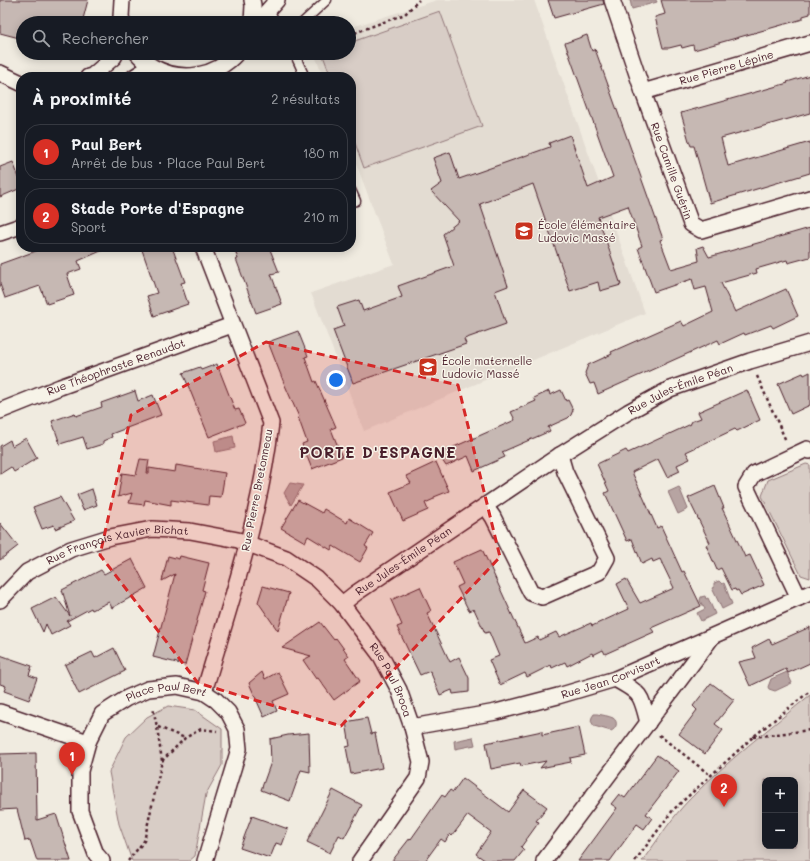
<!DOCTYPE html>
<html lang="fr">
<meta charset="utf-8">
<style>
:root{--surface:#171b24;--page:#20242c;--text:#f1f3f6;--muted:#9ea1a6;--line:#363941;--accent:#d93025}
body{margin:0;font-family:Mali,sans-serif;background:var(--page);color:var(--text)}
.controls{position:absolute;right:12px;bottom:12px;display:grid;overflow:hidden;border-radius:8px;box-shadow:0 2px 10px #0003}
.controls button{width:36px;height:36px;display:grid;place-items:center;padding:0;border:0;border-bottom:1px solid var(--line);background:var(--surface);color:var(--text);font:20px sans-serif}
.you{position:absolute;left:336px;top:380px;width:14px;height:14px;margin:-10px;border:3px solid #fff;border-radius:50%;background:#1a73e8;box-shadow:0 0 0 6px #1a73e833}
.badge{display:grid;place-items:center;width:26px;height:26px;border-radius:50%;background:var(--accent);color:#fff;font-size:13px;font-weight:700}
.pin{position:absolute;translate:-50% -33px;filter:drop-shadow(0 1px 2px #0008)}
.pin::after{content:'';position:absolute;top:21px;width:14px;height:12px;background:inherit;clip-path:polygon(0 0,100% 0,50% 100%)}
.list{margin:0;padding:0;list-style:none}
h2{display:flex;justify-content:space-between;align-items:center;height:52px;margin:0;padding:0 16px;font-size:17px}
h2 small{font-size:13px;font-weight:400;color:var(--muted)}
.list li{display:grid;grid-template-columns:26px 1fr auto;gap:12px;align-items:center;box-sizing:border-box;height:56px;margin:0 8px 8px;padding:0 8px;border:1px solid var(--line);border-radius:16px}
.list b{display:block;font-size:15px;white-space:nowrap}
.list p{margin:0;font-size:13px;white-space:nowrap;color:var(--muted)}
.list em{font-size:13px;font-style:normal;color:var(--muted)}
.icon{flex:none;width:22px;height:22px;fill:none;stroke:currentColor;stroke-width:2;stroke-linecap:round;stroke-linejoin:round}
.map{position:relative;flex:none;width:810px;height:861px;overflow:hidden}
.search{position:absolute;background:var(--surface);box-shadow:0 2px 10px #0003;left:16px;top:16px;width:340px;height:44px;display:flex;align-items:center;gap:10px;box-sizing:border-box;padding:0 14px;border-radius:22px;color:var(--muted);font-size:15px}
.panel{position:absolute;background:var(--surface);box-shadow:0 2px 10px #0003;left:16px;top:72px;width:340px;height:180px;border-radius:16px}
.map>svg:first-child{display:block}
.built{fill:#e3dcd2}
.green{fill:#d8cdc6;stroke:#917678;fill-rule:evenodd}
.water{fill:#b7a4a2;stroke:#8b6f72}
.building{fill:#c6b8b3;stroke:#4a1f2b}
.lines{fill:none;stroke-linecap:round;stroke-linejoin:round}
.lane-casing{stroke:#4a1f2b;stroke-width:11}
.street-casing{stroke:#4a1f2b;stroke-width:18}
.path{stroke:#4a1f2b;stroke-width:2.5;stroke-dasharray:3 3;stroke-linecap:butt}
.lane{stroke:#f7f3e8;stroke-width:8}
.street{stroke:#f7f3e8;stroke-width:15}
.marked{fill:#d62828;fill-opacity:0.2;stroke:#d62828;stroke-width:3;stroke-dasharray:8 5;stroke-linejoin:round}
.labels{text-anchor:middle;stroke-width:3;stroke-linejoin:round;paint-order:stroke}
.street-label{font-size:11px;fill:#4a1f2b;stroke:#f7f3e8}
.poi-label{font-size:11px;fill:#4a1f2b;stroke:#f7f3e8;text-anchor:start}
.district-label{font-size:15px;font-weight:bold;letter-spacing:1px;fill:#4a1f2b;stroke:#f7f3e8}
</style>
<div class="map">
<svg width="810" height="861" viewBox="0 0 810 861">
<rect width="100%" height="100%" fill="#f0ebe0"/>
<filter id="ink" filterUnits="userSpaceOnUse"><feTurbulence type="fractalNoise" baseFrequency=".025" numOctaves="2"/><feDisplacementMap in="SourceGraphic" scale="8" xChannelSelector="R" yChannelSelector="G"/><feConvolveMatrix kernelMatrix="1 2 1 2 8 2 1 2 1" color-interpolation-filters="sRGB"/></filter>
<g filter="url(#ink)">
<polygon class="built" points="437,0 534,0 645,313 364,431 311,293 394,264 351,150 351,77 323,77 314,53 349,53 349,28"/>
<g class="green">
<polygon points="440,11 482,126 364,168 351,132 351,77 331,77 322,53 349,53 349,43"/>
<polygon points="806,464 810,465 810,578 801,575 762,496 768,480"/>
<path d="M810,695V861H642C658,840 672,817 690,799C727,761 770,728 810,695ZM765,780H795V846H765Z"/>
<polygon points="168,706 195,710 222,729 222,765 206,794 195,856 189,861 132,861 119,824 109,772 126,737 147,717"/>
</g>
<g class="water">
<polygon points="630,0 656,0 657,2 632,9"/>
<polygon points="233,436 235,448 216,452 214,441"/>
<polygon points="290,483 303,485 291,505 284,493"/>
<polygon points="679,487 688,509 678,514 668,492"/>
<polygon points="719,581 722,584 724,583 732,604 722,609 712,588 714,587 714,583"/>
<polygon points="705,596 706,599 708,598 715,614 701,621 697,613 705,609 700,601 701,597"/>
<polygon points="787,672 792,683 775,691 769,689 768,687 771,679"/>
<path d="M594,714H597C602,715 609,716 613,718C619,722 616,729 611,731L594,726L591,721L592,717Z"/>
<polygon points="473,737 475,745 455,749 454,741"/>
</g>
<g class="building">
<polygon points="0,0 88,0 82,23 23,23 23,39 0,33"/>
<polygon points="548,0 603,0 604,4 554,18"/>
<polygon points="661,0 810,0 810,14 803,16 803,19 694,50 693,45 682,48 681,45 669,48 663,48 655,17 665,14"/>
<polygon points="587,35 592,51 595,49 612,96 663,239 660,240 671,269 699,261 697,248 703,246 709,257 810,228 810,257 788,263 787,260 756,269 757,273 721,283 735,312 786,289 798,316 773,328 771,325 745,335 744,333 720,344 718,340 598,394 594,383 590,384 585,373 588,365 612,354 611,352 681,321 684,326 713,312 706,287 695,290 692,279 654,292 638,248 642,246 628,206 598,217 621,285 600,291 598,282 570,291 533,184 480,204 508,286 495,291 506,324 464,339 466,344 353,383 333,330 344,326 337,307 359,300 363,311 402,297 398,286 454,266 443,234 459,221 431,191 442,183 433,158 450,152 459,179 550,147 549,143 570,135 588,188 613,177 565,43"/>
<polygon points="810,75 810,113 721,138 728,166 810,142 810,173 710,203 694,146 691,146 689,141 681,113 788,83 787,82"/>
<polygon points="13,162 21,183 21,188 0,197 0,167"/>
<polygon points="47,247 110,247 78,261 81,269 67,274 74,295 47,304 40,286 5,298 0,284 0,264"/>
<polygon points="141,247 172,247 185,282 181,283 188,304 154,316 147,296 157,293"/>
<polygon points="234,247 269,247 279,272 271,274 282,304 256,313 236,259 238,259"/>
<polygon points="298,331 308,356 305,357 314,382 316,381 336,427 331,429 342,457 312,469 302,444 307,442 298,417 299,417 284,383 268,342"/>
<polygon points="217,364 235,410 239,409 245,423 209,437 183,373 200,367 201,370"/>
<polygon points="810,372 810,405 791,414 778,384 803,373 804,375"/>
<polygon points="561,390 566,401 568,400 573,410 571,415 568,418 548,427 550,431 502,452 505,457 474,471 468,456 446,466 438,454 515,420 511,412 536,401 534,398 549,391 550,395"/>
<polygon points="747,390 760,420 737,431 735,429 686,452 690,459 677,465 680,471 667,477 658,459 632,472 657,528 661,526 682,572 684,571 701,606 651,628 654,632 605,654 603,650 593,655 592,653 567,666 565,662 552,668 551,665 527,677 525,673 500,685 489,660 499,656 489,632 485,633 474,609 469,611 457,587 463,584 453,562 482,549 525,643 538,637 539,640 556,632 559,637 591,623 592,626 629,609 617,584 626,579 640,603 674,588 660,559 653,562 652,559 642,564 632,539 627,541 605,493 609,491 597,464 626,450 628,453 691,424 690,422 701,418 698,412"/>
<polygon points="135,391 138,401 153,395 161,415 111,434 112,437 103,441 103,444 87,449 83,437 60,444 52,421 75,413 76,416 102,407 101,403"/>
<polygon points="26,438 37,458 14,472 11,467 0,474 0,446 10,440 12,446"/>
<polygon points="140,459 149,460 147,473 149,473 149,468 175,472 176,465 225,473 221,497 209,496 208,505 171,500 171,505 145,500 144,505 129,503 132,493 118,497 122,473 136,475"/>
<polygon points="436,462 449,491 434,497 434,499 425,503 428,510 403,521 390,492 411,483 406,476"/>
<polygon points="715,486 724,508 722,508 745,557 750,555 764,585 741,595 738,590 736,591 735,589 732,590 721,568 717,570 706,545 710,543 688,498"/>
<polygon points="92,489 97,505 83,510 77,495"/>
<polygon points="60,497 74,521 55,529 54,525 42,529 33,507"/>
<polygon points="298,500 322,513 324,509 347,523 349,518 373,533 365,546 368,548 360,562 333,546 331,550 308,536 305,542 281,528"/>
<polygon points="0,523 18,546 0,560"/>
<polygon points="168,556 179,559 180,556 209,563 202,590 205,591 185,665 153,657 175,574 162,581"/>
<polygon points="132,559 147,588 112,608 109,602 92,610 91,608 67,621 70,625 51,635 46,624 43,632 32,609 56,597 70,616 62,590 101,570 104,574"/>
<polygon points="263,586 289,593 278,631 258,602"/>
<polygon points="420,587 431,611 427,613 450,662 459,657 469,678 469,692 453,694 452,690 440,695 430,671 420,675 397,627 402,625 391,600"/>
<polygon points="320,622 334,640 336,638 349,656 345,659 360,681 334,700 318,678 316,679 303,660 311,656 282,648"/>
<polygon points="810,627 810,663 788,673 786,669 750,686 739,662 756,658 752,648 769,639 772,644"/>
<polygon points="114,648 125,671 79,694 65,665 92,652 95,658"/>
<polygon points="0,655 32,666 29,675 37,678 29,700 4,691 6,686 0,684"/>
<polygon points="262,672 265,679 278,672 289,694 273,701 277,711 264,717 249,683"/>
<polygon points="711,683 734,700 715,724 723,730 705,754 679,734 697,710 693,706"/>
<polygon points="367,718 371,734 375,733 382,768 351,774 346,747 350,746 346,722"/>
<polygon points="579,727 585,755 570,758 571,762 540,768 546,761 521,766 520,763 491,769 486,743 542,731 542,735"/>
<polygon points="309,733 310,772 301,770 290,801 261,790 271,762 270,739 288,735"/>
<polygon points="36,753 37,820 56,814 71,861 37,861 30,840 25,841 17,809 0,810 0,754"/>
<polygon points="657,755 679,771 646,814 652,818 644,829 637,824 610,861 578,861 617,808 611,804 619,794 625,798"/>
<polygon points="463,778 508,812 524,790 547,807 536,821 539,822 521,847 524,850 515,861 486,861 476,854 491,832 468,815 452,836 450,834 445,842 441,839 425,861 392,861 410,838 411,839 442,795 445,797 450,790 453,792"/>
<polygon points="333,790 362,805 344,838 339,835 330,853 307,842"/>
<polygon points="252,816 288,829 282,845 276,843 270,858 240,848"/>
</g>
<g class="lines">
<defs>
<g id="lane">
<polyline points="269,10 276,23"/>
<polyline points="302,23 327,0"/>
<polyline points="294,53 305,77"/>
<polyline points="351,190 356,201 351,202"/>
</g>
<g id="street">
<polyline points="122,0 121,17 123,23"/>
<path id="s1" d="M612,0L643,92L691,224L701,230L810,198"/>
<polyline points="252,23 253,5 252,0"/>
<polyline points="257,23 277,0"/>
<path d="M137,53C142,58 147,64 153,67C182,83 215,77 237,53"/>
<polyline points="0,73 21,83"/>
<polyline points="88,77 92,76 114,57 116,53"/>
<polyline points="134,77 142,72 152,67"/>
<path id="s2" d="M643,92L810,43"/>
<polyline points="0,233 21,226"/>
<path d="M203,247L271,423C261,514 230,604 204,692"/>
<path id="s3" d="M0,411L60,387L232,325"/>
<polyline points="486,507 493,517 531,593 542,597 599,572 607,558 565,472 560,455"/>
<polyline points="799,598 746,487 754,474 807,449 810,451"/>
<path id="s4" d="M0,600L27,572L71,549L110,537L152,529L190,531L238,540L286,558L317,579L342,604L381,656L399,690L412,727L421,762L418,778L360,861"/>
<path id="s5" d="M342,604L356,593L560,455L628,412L670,389L750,361L810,343"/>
<path d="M615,679C641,693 641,694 648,723"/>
<polyline points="0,712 88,742"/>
<path id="s6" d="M412,727L496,712L558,696L615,679L810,593"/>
<path id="s7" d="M102,861L96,854L80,811V771L88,742L102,714L127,698L148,689L177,686L204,692L216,700L228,712L237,729L239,749L205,861"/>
<polyline points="544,861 712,637"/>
</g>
</defs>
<use href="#lane" class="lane-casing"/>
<use href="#street" class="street-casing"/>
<g class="path">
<polyline points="349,35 405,14 419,0"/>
<polyline points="757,376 786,441"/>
<polyline points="158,727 185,738"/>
<polyline points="659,735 710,775"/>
<polyline points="753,737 810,730"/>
<polyline points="162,761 185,738 201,729 217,731"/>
<polyline points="128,861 144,841 162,761 157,727 153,708"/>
<polyline points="635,861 673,810 753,737 810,691"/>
</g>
<use href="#lane" class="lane"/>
<use href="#street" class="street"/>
</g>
</g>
<path class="marked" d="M266,342L458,385L500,557L341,726L198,683L100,555L131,415Z"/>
<defs>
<symbol id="school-square" viewBox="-11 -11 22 22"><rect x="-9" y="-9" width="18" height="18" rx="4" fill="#c8321e" stroke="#f7f3e8"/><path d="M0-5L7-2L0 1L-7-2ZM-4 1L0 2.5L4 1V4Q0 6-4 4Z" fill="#fff"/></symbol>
</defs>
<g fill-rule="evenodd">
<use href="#school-square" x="513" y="220" width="22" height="22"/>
<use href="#school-square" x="417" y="356" width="22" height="22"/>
</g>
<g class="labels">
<g class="street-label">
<text dy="4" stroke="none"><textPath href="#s2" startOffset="87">Rue Pierre Lépine</textPath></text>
<text dy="4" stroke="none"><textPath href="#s1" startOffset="181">Rue Camille Guérin</textPath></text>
<text dy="4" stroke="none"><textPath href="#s3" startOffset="124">Rue Théophraste Renaudot</textPath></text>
<text dy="4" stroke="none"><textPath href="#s5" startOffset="402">Rue Jules-Émile Péan</textPath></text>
<text transform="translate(257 490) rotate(-79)" y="4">Rue Pierre Bretonneau</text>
<text dy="4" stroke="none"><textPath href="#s4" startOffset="135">Rue François Xavier Bichat</textPath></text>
<text dy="4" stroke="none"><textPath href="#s5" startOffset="75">Rue Jules-Émile Péan</textPath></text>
<text dy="4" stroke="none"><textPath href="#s6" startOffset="205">Rue Jean Corvisart</textPath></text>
<text dy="4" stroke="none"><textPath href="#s4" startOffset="474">Rue Paul Broca</textPath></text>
<text dy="4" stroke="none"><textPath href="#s7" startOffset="227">Place Paul Bert</textPath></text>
</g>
<g class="poi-label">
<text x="538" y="229">École élémentaire<tspan x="538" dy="13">Ludovic Massé</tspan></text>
<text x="442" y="365">École maternelle<tspan x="442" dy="13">Ludovic Massé</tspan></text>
</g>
<g class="district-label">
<text x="378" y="458">PORTE D'ESPAGNE</text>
</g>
</g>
</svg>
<div class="controls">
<button>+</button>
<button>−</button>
</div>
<div class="you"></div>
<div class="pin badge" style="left:72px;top:775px">1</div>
<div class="pin badge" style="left:724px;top:807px">2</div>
<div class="search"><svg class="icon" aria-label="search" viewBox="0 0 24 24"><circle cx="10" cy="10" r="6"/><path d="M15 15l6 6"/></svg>Rechercher</div>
<section class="panel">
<h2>À proximité<small>2 résultats</small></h2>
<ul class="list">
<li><span class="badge">1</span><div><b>Paul Bert</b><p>Arrêt de bus · Place Paul Bert</p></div><em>180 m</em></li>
<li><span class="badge">2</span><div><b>Stade Porte d'Espagne</b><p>Sport</p></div><em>210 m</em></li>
</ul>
</section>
</div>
